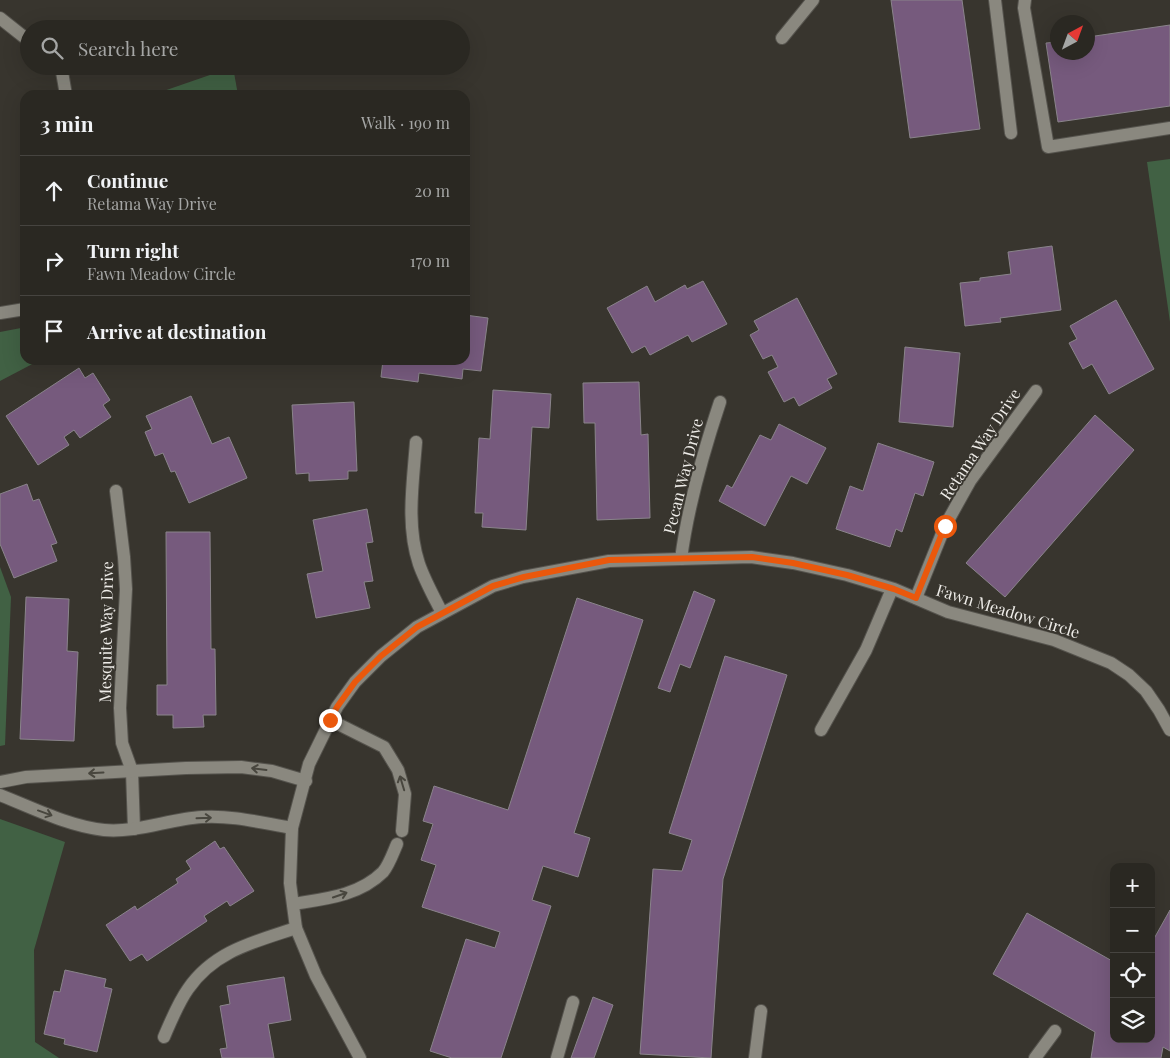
<!DOCTYPE html>
<meta charset="utf-8">
<style>
:root{--surface:#2a2822;--page:#36342f;--text:#f1f3f6;--muted:#a5a6a5;--line:#464440}
body{margin:0;font-family:"Playfair Display",serif;background:var(--page);color:var(--text)}
.controls{position:absolute;right:15px;bottom:15px;display:grid;overflow:hidden;border-radius:10px;box-shadow:0 5px 20px #0002}
.controls button{width:45px;height:45px;display:grid;place-items:center;padding:0;border:0;border-bottom:1px solid var(--line);background:var(--surface);color:var(--text);font:25px sans-serif}
.compass{position:absolute;left:1050px;top:15px;width:45px;height:45px;border-radius:50%;background:var(--surface);box-shadow:0 5px 20px #0002;rotate:41deg}
.stop{position:absolute;width:15px;height:15px;margin:-11px;border:4px solid #ea580c;border-radius:50%;background:#fff}
.stop.end{background:#ea580c;border-color:#fff;box-shadow:0 1px 5px #0008}
.list{margin:0;padding:0;list-style:none}
h2{display:flex;justify-content:space-between;align-items:center;height:65px;margin:0;padding:0 20px;font-size:21px}
h2 small{font-size:16px;font-weight:400;color:var(--muted)}
.list li{display:grid;grid-template-columns:32px 1fr auto;gap:15px;align-items:center;box-sizing:border-box;height:70px;padding:0 20px;border-top:1px solid var(--line)}
.list b{display:block;font-size:19px;white-space:nowrap}
.list p{margin:0;font-size:16px;white-space:nowrap;color:var(--muted)}
.list em{font-size:16px;font-style:normal;color:var(--muted)}
.icon{flex:none;width:28px;height:28px;fill:none;stroke:currentColor;stroke-width:2;stroke-linecap:round;stroke-linejoin:round}
.map{position:relative;flex:none;width:1170px;height:1058px;overflow:hidden}
.search{position:absolute;background:var(--surface);box-shadow:0 5px 20px #0002;left:20px;top:20px;width:450px;height:55px;display:flex;align-items:center;gap:12px;box-sizing:border-box;padding:0 18px;border-radius:28px;color:var(--muted);font-size:19px}
.panel{position:absolute;background:var(--surface);box-shadow:0 5px 20px #0002;left:20px;top:90px;width:450px;height:275px;border-radius:15px}
.map>svg:first-child{display:block}
.green{fill:#416144}
.building{fill:#765a7d;stroke:#8a848b}
.lines{fill:none;stroke-linecap:round;stroke-linejoin:round}
.service-casing{stroke:#55534d;stroke-width:14}
.minor-casing{stroke:#55534d;stroke-width:14}
.service{stroke:#8a887f;stroke-width:12}
.minor{stroke:#8a887f;stroke-width:12}
.oneway{stroke:#48463e}
.route{stroke:#ea580c;stroke-width:6}
.labels{text-anchor:middle;stroke-width:4;stroke-linejoin:round;paint-order:stroke}
.street-label{font-size:16px;fill:#eeece8;stroke:#38352e}
</style>
<div class="map">
<svg width="1170" height="1058" viewBox="0 0 1170 1058">
<rect width="100%" height="100%" fill="#38352e"/>
<g class="green">
<polygon points="233,67 238,95 152,95"/>
<polygon points="1170,159 1170,322 1147,162"/>
<polygon points="21,328 25,333 25,360 40,360 0,381 0,332"/>
<polygon points="0,567 11,597 5,745 0,746"/>
<polygon points="0,819 65,842 34,950 35,1042 59,1058 0,1058"/>
</g>
<g class="building">
<polygon points="891,0 962,0 980,129 910,138"/>
<polygon points="1170,25 1170,106 1058,122 1046,43 1058,42 1058,52 1088,52 1088,37"/>
<polygon points="1052,246 1061,310 1000,318 1001,322 965,326 960,283 980,281 980,278 1011,274 1008,252"/>
<polygon points="703,281 727,324 692,342 688,335 650,355 645,346 632,353 607,308 647,286 655,302 685,285 687,289"/>
<polygon points="797,298 837,374 827,379 832,388 799,406 794,397 784,402 768,372 778,367 772,355 763,359 750,335 759,330 754,321"/>
<polygon points="1116,300 1154,369 1109,394 1092,364 1083,369 1069,343 1077,339 1070,326"/>
<polygon points="465,315 488,318 481,371 463,369 462,379 419,373 418,382 381,377 383,360 465,360"/>
<polygon points="905,347 960,353 953,427 899,422"/>
<polygon points="79,368 85,378 93,373 110,400 103,405 111,417 80,438 74,430 64,437 69,445 38,465 6,416"/>
<polygon points="639,382 641,435 648,434 650,518 597,520 595,423 584,423 583,383"/>
<polygon points="493,390 551,394 549,428 532,427 526,530 482,527 483,513 475,513 479,438 490,439"/>
<polygon points="191,396 212,444 229,437 247,478 189,503 175,471 171,472 163,453 155,456 145,432 152,429 146,416"/>
<polygon points="354,402 357,471 348,471 348,479 309,481 309,473 296,474 292,405"/>
<polygon points="1095,415 1134,450 1005,597 966,563"/>
<polygon points="779,424 826,448 807,484 791,476 765,526 719,501 727,485 732,488 760,435 771,440"/>
<polygon points="878,443 934,462 923,496 915,493 902,532 896,529 890,547 836,529 850,486 863,491"/>
<polygon points="27,484 33,501 39,499 57,543 51,545 57,561 14,578 0,544 0,494"/>
<polygon points="367,509 373,542 366,543 373,581 364,582 370,608 316,618 307,574 323,571 313,520"/>
<polygon points="166,532 210,532 211,649 215,649 216,715 203,715 204,727 173,728 173,715 157,715 157,685 167,685"/>
<polygon points="694,591 715,600 690,668 680,664 670,692 658,688"/>
<polygon points="26,597 69,599 67,651 78,652 74,741 20,739"/>
<polygon points="577,598 643,620 574,833 590,838 578,877 543,866 532,900 551,906 501,1058 452,1058 430,1051 466,939 495,948 500,932 422,907 436,865 421,860 433,824 423,821 434,786 508,810"/>
<polygon points="725,656 787,675 723,879 711,1058 640,1054 653,869 682,871 692,840 669,833"/>
<polygon points="215,841 220,849 224,847 254,891 230,906 227,901 204,916 207,921 147,961 142,954 130,961 106,925 135,906 137,910 178,883 176,879 191,869 186,861"/>
<polygon points="1170,910 1170,1051 1163,1047 1161,1058 1091,1058 1095,1032 993,974 1027,913 1114,962 1114,1039 1151,1039 1151,944"/>
<polygon points="65,970 106,979 104,987 112,989 97,1052 64,1044 65,1039 44,1034 54,991 60,992"/>
<polygon points="284,977 291,1020 268,1024 274,1058 222,1058 220,1049 227,1048 220,1006 230,1004 227,986"/>
<polygon points="593,997 613,1005 594,1058 571,1058"/>
</g>
<g class="lines">
<defs>
<g id="service">
<polyline points="995,0 1011,133"/>
<polyline points="1025,0 1024,8 1048,147 1170,128"/>
<polyline points="0,18 29,41"/>
<polyline points="782,38 813,0"/>
<polyline points="61,66 66,95"/>
<polyline points="0,313 25,309"/>
<polyline points="330,720 384,747 398,770 405,794 402,831"/>
<polyline points="821,730 866,650 892,589"/>
<path d="M293,904C324,899 359,896 383,872C389,865 393,853 397,844"/>
<polyline points="557,1058 573,1002"/>
<polyline points="755,1058 761,1011"/>
<polyline points="1035,1058 1055,1031"/>
</g>
<g id="minor">
<path d="M416,442C413,483 406,525 419,564C425,581 434,597 442,613"/>
<polyline points="116,491 124,557 126,589 120,708 122,743 132,771 134,829"/>
<path d="M681,559C688,505 703,453 720,402"/>
<polyline points="916,598 945,526 970,481 1036,391"/>
<polyline points="0,782 26,777 186,768 241,767 272,771 306,781"/>
<path d="M0,795C33,808 68,826 104,830C137,833 169,819 202,817C232,815 262,823 292,828"/>
<path d="M164,1037C171,1021 178,1003 188,989C214,951 254,942 296,928"/>
<polyline points="360,1058 316,976 296,928 290,883 292,828 309,764 337,707 355,682 381,656 417,627 493,586 523,577 609,561 751,557 793,563 847,575 894,589 948,612 1054,640 1111,663 1129,675 1146,691 1159,710 1170,730"/>
</g>
</defs>
<use href="#service" class="service-casing"/>
<use href="#minor" class="minor-casing"/>
<use href="#service" class="service"/>
<use href="#minor" class="minor"/>
</g>
<defs><path id="oneway-shaft" d="M-6 0H5M1.5-3L5.5 0L1.5 3" fill="none" stroke-width="1.6" stroke-linecap="round" stroke-linejoin="round" transform="scale(1.25)"/></defs>
<g class="oneway">
<use href="#oneway-shaft" transform="translate(259 769) rotate(-173)"/>
<use href="#oneway-shaft" transform="translate(96 773) rotate(177)"/>
<use href="#oneway-shaft" transform="translate(402 783) rotate(-107)"/>
<use href="#oneway-shaft" transform="translate(45 813) rotate(20)"/>
<use href="#oneway-shaft" transform="translate(204 818) rotate(-2)"/>
<use href="#oneway-shaft" transform="translate(340 895) rotate(-19)"/>
</g>
<g class="lines">
<polyline class="route" points="330,720 337,707 355,682 381,656 417,627 493,586 524,577 609,560 752,557 793,563 847,575 894,589 916,598 945,526"/>
</g>
<g class="labels">
<g class="street-label">
<text transform="translate(980 444) rotate(-56)" y="6">Retama Way Drive</text>
<text transform="translate(683 476) rotate(-76)" y="6">Pecan Way Drive</text>
<text transform="translate(1008 611) rotate(17)" y="6">Fawn Meadow Circle</text>
<text transform="translate(106 632) rotate(-89)" y="6">Mesquite Way Drive</text>
</g>
</g>
</svg>
<div class="controls">
<button>+</button>
<button>−</button>
<button><svg class="icon" aria-label="locate" viewBox="0 0 24 24"><circle cx="12" cy="12" r="6"/><path d="M12 2v4M12 18v4M2 12h4M18 12h4"/></svg></button>
<button><svg class="icon" aria-label="layers" viewBox="0 0 24 24"><path d="M12 4l9 5-9 5-9-5zM3 14l9 5 9-5"/></svg></button>
</div>
<svg class="compass" viewBox="-18 -18 36 36"><path d="M0-13l5 13h-10z" fill="#e53935"/><path d="M0 13l5-13h-10z" fill="#a5a6a5"/></svg>
<div class="stop" style="left:945px;top:526px"></div>
<div class="stop end" style="left:330px;top:720px"></div>
<div class="search"><svg class="icon" aria-label="search" viewBox="0 0 24 24"><circle cx="10" cy="10" r="6"/><path d="M15 15l6 6"/></svg>Search here</div>
<section class="panel">
<h2>3 min<small>Walk · 190 m</small></h2>
<ul class="list">
<li><svg class="icon" aria-label="ahead" viewBox="0 0 24 24"><path d="M12 20V5M6 11l6-6 6 6"/></svg><div><b>Continue</b><p>Retama Way Drive</p></div><em>20 m</em></li>
<li><svg class="icon" aria-label="right" viewBox="0 0 24 24"><path d="M7 20v-9h11M14 6l5 5-5 5"/></svg><div><b>Turn right</b><p>Fawn Meadow Circle</p></div><em>170 m</em></li>
<li><svg class="icon" aria-label="arrive" viewBox="0 0 24 24"><path d="M6 21V4h12l-3 4 3 4H6"/></svg><div><b>Arrive at destination</b></div></li>
</ul>
</section>
</div>
